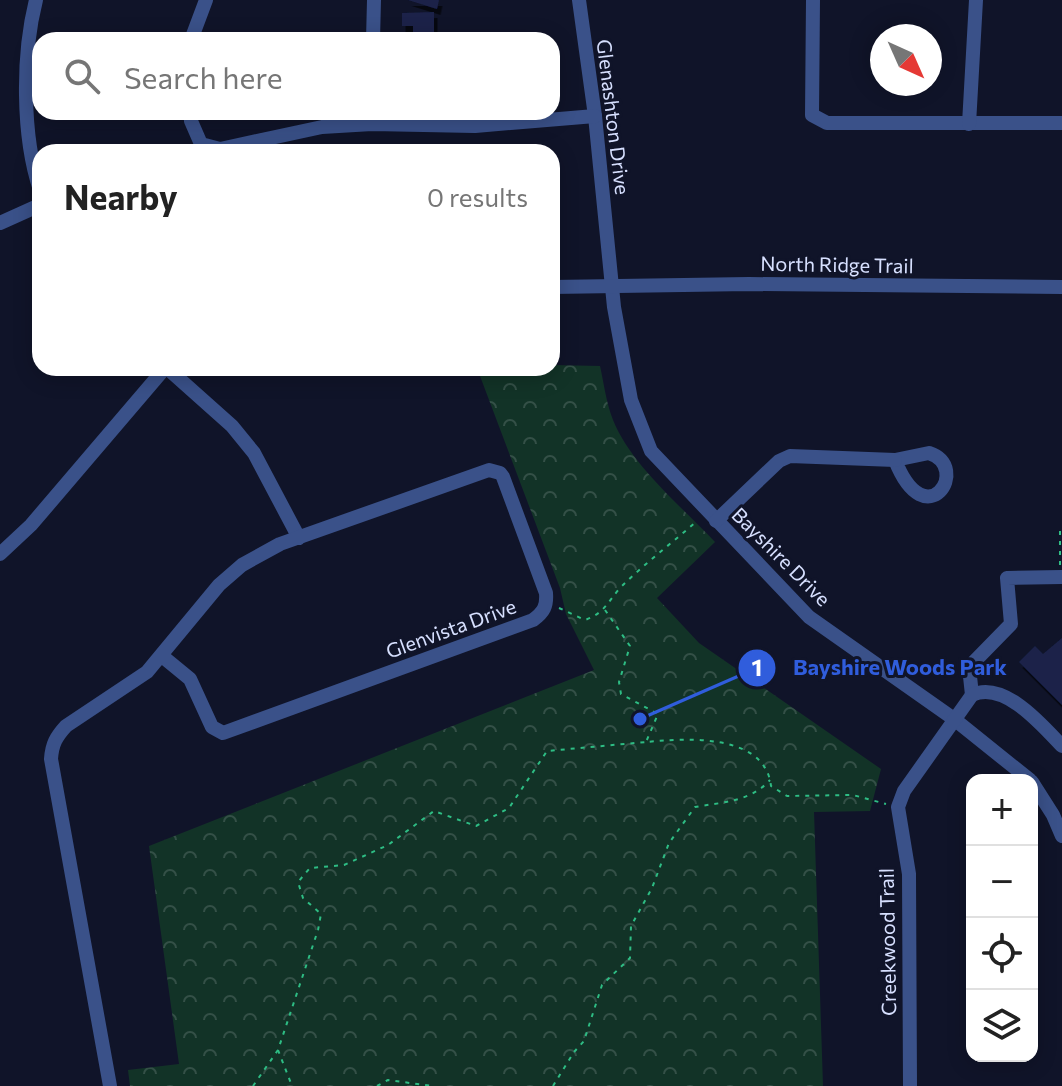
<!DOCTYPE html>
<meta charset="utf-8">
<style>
:root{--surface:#fff;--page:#f6f6f6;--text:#222;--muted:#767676;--line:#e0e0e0}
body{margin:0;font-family:Commissioner,sans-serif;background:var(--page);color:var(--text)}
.controls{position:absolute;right:24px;bottom:24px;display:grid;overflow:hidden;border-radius:16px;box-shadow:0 4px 20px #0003}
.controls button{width:72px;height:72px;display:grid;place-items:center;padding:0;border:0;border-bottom:2px solid var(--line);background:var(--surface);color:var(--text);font:40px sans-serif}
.compass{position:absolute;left:870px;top:24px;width:72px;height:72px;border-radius:50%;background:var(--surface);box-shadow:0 4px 20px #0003;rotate:135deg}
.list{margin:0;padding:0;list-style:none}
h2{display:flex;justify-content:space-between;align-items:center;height:104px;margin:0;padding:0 32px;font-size:34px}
h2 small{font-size:26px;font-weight:400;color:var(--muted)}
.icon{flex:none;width:44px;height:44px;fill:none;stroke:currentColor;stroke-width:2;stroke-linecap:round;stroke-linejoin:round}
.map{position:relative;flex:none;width:1062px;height:1086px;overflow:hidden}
.search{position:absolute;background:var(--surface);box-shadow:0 4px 20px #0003;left:32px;top:32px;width:528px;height:88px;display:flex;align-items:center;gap:20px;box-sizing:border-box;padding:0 28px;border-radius:24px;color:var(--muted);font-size:30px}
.panel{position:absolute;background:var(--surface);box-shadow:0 4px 20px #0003;left:32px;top:144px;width:528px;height:232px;border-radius:24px}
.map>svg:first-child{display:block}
.park{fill:url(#park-crowns)}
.building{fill:#1b224a;filter:url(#shadow)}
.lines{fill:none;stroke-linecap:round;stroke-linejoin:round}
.path{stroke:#2ebd84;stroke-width:2;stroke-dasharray:4 6;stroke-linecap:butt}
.minor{stroke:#3a5189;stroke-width:14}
.labels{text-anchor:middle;stroke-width:6;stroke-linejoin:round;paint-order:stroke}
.street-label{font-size:20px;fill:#d7e0ff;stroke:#101429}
.leader{fill:none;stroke:#305ddc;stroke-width:3}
.callout-dot{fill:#305ddc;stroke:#101429;stroke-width:3}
.mark-label{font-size:24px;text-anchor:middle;font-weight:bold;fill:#fff}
.callout-label{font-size:22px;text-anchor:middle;font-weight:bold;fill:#305ddc;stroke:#101429;stroke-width:6;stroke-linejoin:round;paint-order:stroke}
</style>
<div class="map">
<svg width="1062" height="1086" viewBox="0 0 1062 1086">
<defs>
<pattern id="park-crowns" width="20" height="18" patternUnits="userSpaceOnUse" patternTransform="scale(2)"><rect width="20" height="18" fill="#123327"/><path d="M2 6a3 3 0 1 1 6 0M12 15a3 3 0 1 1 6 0" fill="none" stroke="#345047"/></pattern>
<filter id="shadow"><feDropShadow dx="3.5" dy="6" stdDeviation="0" flood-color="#0009"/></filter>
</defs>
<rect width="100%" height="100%" fill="#101429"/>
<path class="park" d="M552,365L600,366C604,384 606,402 613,420C631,465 682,507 715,542L657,598L699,643L881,769L870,811L814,812L823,1086H130L128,1070L179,1064L149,846L594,670L566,614L560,588L477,368H552Z"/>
<g class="building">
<polygon points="408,0 439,0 437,9"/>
<polygon points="434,12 434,34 413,34 413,26 402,26 402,13"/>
<polygon points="1062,638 1062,705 1019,662 1035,646 1043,654"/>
</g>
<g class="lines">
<g class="path">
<polyline points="1060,565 1060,528 1062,528"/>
<path d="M559,608L585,620C605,613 608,601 621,587C644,564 672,543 697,521"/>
<path d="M605,610L630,646L619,682L621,694L658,714L646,742C686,738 765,733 771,786L787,796L853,795L886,804"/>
<polyline points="278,1050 292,1086"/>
<polyline points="253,1086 278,1050 318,930 321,914 303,898 298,882 310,868 344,865 388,845 434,811 476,826 509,808 547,751 646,742"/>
<polyline points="377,1086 388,1080 432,1086"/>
<path d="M553,1086L574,1052L584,1041L602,985L630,958L631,926L652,888L669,843L695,807C723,802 750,802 770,780"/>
</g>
<g class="minor">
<path d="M36,0C22,55 22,136 40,190"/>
<polyline points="579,0 595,116 614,307 631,400 651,451 809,617 954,719 1030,780"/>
<polyline points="813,0 812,115 827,123 1062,123"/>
<polyline points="191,40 206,0"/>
<polyline points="373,40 374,0"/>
<polyline points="190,112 191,121 201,144 220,149 322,127 372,124 475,126 595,116"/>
<polyline points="969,124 976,0"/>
<polyline points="0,223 40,205"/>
<polyline points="552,287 749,284 1062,287"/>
<polyline points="167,368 232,426 254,453 299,538"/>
<path d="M929,453C972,467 926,539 895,460Z"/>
<polyline points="716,521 779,461 790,456 895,460"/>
<polyline points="0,554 31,525 165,368"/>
<polyline points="972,695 969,667 1011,624 1007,578 1062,577"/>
<polyline points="1032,782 1053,815 1062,836"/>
<path d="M110,1086L51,759C52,744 56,737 66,726L147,672L219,585L242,565L280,544L489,470L500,473L503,477L546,593C547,606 544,612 533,620L223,733L212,727L190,679L162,656"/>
<path d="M910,1086L909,874L898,807L904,791L972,695C1004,680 1042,725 1062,746"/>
</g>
</g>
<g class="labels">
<g class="street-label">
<text transform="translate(613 117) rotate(83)" y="7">Glenashton Drive</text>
<text transform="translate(837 265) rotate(1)" y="7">North Ridge Trail</text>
<text transform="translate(781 557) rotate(45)" y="7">Bayshire Drive</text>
<text transform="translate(451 629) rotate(-20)" y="7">Glenvista Drive</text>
<text transform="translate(888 942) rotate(-91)" y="7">Creekwood Trail</text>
</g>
</g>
<path class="leader" d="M640 719L757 668"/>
<g class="callout-dot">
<circle cx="640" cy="719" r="8"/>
<circle cx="757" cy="668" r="20"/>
</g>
<g class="mark-label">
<text x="757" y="676">1</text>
</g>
<g class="callout-label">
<text x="900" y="675">Bayshire Woods Park</text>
</g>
</svg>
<div class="controls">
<button>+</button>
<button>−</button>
<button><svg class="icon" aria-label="locate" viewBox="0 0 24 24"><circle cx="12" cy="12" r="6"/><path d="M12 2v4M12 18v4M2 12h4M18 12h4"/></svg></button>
<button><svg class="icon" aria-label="layers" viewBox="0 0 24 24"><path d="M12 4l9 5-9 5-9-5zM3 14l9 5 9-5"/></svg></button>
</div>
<svg class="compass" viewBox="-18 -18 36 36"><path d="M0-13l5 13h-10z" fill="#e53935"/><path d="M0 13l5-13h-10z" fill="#767676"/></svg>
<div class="search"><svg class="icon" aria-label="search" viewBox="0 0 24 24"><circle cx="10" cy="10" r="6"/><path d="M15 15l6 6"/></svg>Search here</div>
<section class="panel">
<h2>Nearby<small>0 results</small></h2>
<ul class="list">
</ul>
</section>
</div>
